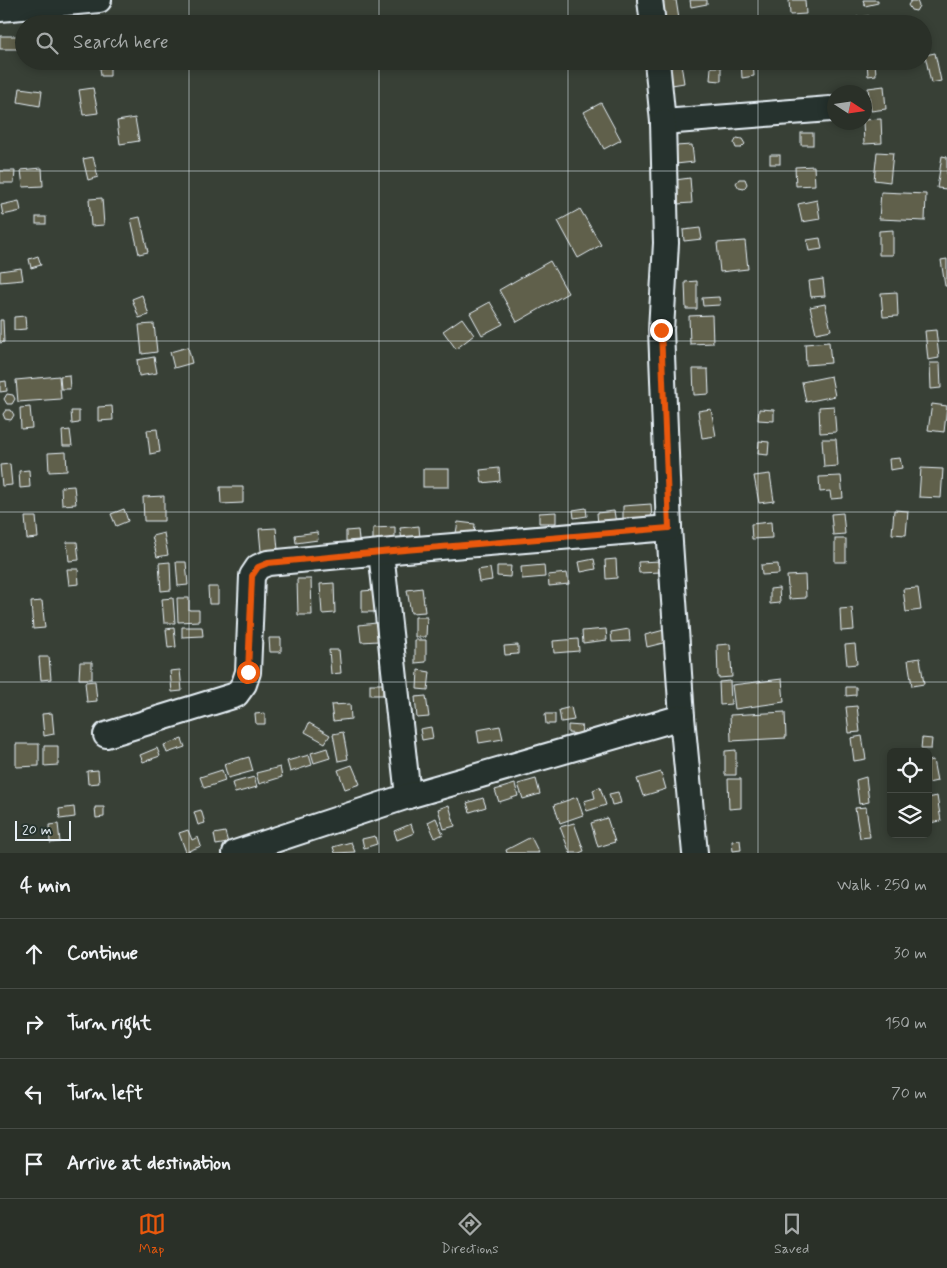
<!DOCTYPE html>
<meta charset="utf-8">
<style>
:root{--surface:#2a3028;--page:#323830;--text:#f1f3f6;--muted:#a5a9a8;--line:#464b45;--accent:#ea580c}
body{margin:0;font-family:Mynerve,sans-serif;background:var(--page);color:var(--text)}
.controls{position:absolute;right:15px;bottom:15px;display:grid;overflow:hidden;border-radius:8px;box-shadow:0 2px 8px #0003}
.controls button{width:45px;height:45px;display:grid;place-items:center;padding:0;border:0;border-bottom:1px solid var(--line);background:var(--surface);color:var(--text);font:25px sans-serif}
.compass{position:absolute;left:827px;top:85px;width:45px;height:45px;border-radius:50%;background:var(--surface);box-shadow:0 2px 8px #0003;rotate:102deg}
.scale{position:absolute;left:15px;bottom:12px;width:56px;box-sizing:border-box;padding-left:5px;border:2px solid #e8f1f8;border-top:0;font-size:14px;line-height:18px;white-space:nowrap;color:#e8f1f8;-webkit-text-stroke:4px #26332d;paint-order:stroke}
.stop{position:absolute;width:15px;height:15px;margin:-11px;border:4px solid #ea580c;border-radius:50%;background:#fff}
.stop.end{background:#ea580c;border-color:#fff;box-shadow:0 1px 5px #0008}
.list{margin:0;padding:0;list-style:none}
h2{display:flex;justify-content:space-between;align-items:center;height:65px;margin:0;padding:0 20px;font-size:21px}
h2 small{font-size:16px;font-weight:400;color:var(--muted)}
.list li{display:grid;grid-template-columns:32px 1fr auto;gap:15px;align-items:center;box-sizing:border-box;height:70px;padding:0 20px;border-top:1px solid var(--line)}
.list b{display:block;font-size:19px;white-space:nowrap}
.list em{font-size:16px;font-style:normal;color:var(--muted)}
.icon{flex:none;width:28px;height:28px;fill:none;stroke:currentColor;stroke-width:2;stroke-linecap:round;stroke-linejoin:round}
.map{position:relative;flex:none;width:947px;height:853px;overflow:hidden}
.search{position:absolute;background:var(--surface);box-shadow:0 2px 8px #0003;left:15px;right:15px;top:15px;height:55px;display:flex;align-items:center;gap:12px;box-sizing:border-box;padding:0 18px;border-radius:28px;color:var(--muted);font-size:19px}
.sheet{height:345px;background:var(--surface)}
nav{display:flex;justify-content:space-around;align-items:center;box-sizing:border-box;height:70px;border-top:1px solid var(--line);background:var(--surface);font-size:14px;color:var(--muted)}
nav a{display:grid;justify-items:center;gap:2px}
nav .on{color:var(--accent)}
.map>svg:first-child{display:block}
.building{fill:#61604c;stroke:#e8f1f8}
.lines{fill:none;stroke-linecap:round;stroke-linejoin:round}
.minor-casing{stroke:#e8f1f8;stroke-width:28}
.minor{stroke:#26332d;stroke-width:24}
.route{stroke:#ea580c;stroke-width:6}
.grid{fill:none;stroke:#e8f1f8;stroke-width:1;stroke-opacity:0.55}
</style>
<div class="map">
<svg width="947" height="853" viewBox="0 0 947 853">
<rect width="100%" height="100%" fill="#384036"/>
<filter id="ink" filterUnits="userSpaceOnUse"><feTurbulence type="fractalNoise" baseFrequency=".02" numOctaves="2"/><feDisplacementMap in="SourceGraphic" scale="10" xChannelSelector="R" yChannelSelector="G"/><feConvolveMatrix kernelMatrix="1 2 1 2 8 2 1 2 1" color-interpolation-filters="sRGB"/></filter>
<g filter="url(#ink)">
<g class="building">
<polygon points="662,0 676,0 679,19 666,22"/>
<polygon points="690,0 707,0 707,4 691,7"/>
<polygon points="789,0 805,0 806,14 790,15"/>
<polygon points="863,0 878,0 878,3 865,6"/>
<polygon points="911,1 917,1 919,6 916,11 911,10 908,5"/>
<polygon points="869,16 870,24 857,24 857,17"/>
<rect x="0" y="36" width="24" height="13"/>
<polygon points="935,53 941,81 931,83 925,55"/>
<polygon points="741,61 753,61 754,76 742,78"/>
<polygon points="867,61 875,61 876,75 868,76"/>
<polygon points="681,64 684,83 672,85 669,66"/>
<polygon points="110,67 110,76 101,76 100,68"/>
<polygon points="711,67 721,67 721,81 710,80"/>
<polygon points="884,86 886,109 871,111 868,88"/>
<polygon points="20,88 42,91 40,106 18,102"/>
<polygon points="93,88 98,113 83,115 79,90"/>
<polygon points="601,103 621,140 604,149 584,112"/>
<polygon points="135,118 139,141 120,144 117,121"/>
<polygon points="881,119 882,143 864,144 863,122 864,122 864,120"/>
<rect x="801" y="133" width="12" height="12"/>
<polygon points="737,138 742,139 745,144 741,148 736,148 734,143"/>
<polygon points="692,145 694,162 676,164 675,146"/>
<polygon points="877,152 893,153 890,182 874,180"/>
<rect x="770" y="155" width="10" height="9"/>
<polygon points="942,156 947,157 947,189 937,188"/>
<polygon points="93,157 98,177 88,180 83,159"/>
<polygon points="814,166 815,185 796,186 795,167"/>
<polygon points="42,168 43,186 23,187 21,170"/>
<polygon points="0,171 15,171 14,183 0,183"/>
<polygon points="690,178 692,203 677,204 675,180"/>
<polygon points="739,179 745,179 747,184 744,189 739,188 736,183"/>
<polygon points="881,192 926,194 925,221 879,219"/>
<polygon points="102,198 104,225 91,226 89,199"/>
<polygon points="817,200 820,219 802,222 798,204"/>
<polygon points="19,201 21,211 3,215 1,205"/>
<polygon points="580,209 601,245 578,258 558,221"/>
<rect x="36" y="217" width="10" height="7"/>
<polygon points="140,217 148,252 139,254 131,219"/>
<polygon points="700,228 702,239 684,241 683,230"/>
<polygon points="893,230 893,255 879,255 879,231"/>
<polygon points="820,238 822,249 809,251 807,240"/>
<polygon points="745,241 748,269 720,272 717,243"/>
<polygon points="38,256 41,265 31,268 29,259"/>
<polygon points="947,259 947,286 945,286 941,260"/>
<polygon points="550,261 568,293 517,322 499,290"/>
<polygon points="21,268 23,280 0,282 0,271"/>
<polygon points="823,279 825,296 811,297 809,281"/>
<polygon points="697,281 697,309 686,309 685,282"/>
<polygon points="897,292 898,316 883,317 881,293"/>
<polygon points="142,295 149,315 139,318 132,299"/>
<polygon points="719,297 720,305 703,306 702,298"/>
<polygon points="490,302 503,324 482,335 470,313"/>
<polygon points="825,304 831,330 816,333 810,307"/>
<polygon points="712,315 713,343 690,344 689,316"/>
<polygon points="25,316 26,329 14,330 14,317"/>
<polygon points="462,318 474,335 456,349 443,331"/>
<polygon points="0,320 3,320 4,342 0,343"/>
<polygon points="154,324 157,352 142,354 139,325"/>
<polygon points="936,330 939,358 928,360 925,331"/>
<polygon points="829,342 831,363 806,365 805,344"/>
<polygon points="188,347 192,363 174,368 170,352"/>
<polygon points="154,357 157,373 139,376 137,360"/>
<polygon points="930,363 940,363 941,388 931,389"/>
<polygon points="693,369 708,369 709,394 694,395"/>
<polygon points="69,375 70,389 61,389 60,376"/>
<polygon points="59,376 61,399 18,402 16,380"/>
<polygon points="831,376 835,396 806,402 802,382"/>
<polygon points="6,381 7,391 0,392 0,382"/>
<polygon points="7,394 13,395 15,399 12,404 7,404 4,399"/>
<polygon points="932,404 947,406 944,432 928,430"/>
<polygon points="112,406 113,420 98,421 98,407"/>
<polygon points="834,406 836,432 820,433 819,407"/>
<polygon points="30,407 32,428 21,429 20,408"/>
<polygon points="711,409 716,436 702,438 698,411"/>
<polygon points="759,409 774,410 774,421 758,420"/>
<polygon points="6,410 11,410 14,415 11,420 5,419 3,414"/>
<polygon points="71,411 79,411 79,423 72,424"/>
<polygon points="157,429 160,452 150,454 147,430"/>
<polygon points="70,430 72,446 63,446 62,431"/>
<polygon points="822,439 836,439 838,466 824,467"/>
<polygon points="759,441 769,442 768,455 758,454"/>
<polygon points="66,452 67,471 49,472 48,453"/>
<polygon points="900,458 902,468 890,470 889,459"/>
<polygon points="10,464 12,485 2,486 0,465"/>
<polygon points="499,468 500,481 482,483 480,470"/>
<polygon points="921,468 943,469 941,498 919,497"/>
<rect x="423" y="469" width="26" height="18"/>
<polygon points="29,470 30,487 20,488 19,471"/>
<polygon points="770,474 774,501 759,503 754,476"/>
<polygon points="841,476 843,498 831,499 830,491 820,492 819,477"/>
<polygon points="74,486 76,504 62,505 61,487"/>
<polygon points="220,487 243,487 243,503 221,504"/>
<polygon points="164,496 164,521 144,521 143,497"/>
<polygon points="651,504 652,519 623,520 623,506"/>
<polygon points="586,508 587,516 574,518 573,510"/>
<polygon points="124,509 128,521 116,526 111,514"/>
<polygon points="894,510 908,511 906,535 892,534"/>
<polygon points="614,511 616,523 598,525 597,513"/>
<polygon points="556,512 556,523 539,523 539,513"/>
<polygon points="843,513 845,534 833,535 831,514"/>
<polygon points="25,517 36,517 38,538 27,539"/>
<polygon points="458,522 475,524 474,535 456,533"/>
<polygon points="771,522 772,538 752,539 751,524"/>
<polygon points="419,526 420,539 402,540 400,528"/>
<polygon points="395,527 395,541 373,542 373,528"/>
<polygon points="276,528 278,550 261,551 259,529"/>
<polygon points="358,530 359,540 346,541 346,531"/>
<polygon points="317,532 318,540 296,543 295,535"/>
<polygon points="164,533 168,555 157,557 152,536"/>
<rect x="835" y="539" width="11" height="23"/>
<polygon points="67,542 77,542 79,560 69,561"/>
<polygon points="594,559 596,569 581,572 579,562"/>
<polygon points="616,559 617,578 606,579 605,560"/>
<polygon points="661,561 661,572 639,573 638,562"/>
<polygon points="170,562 171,590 161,591 159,563"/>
<polygon points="176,562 186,562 188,585 178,586"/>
<polygon points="778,564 779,574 762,575 761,565"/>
<polygon points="544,565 545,577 522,579 521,567"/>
<polygon points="497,566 511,566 510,577 497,576"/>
<polygon points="490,568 492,580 479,582 477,570"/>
<polygon points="67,569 78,569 79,584 69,585"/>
<polygon points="567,573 569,584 549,586 548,575"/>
<polygon points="805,575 806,598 789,599 787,576"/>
<polygon points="297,579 311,579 312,615 298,615"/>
<polygon points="334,583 335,613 322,614 320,584"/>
<polygon points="208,587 218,587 218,604 209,604"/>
<polygon points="422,588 425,612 411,613 407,590"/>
<polygon points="779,588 780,603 770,604 770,589"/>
<polygon points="918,588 921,610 906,612 903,589"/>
<polygon points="374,590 375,612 362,612 362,591"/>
<polygon points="173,598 175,623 164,623 162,599"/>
<polygon points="177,598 189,598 189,610 199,610 199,621 178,622"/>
<polygon points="42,601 45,628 33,629 31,602"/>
<polygon points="852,608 854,630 841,631 840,609"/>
<polygon points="415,617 427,617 426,637 415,637"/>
<polygon points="376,623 378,641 361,642 359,625"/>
<polygon points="182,627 202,627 203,636 182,637"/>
<polygon points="174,628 176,647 168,648 166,629"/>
<polygon points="606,629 607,640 583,643 582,631"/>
<polygon points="629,629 630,641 612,642 611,632"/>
<polygon points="668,629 671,641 647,647 645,635"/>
<polygon points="269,638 281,638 281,652 270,652"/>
<polygon points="578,639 579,651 554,653 553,641"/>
<polygon points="415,640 426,640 426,662 415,663"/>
<polygon points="730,644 732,677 718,678 717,645"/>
<polygon points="855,644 857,664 847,665 845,645"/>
<polygon points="518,645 518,654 505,655 504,646"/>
<polygon points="329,650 339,650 341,673 331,674"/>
<polygon points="39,657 49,657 51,679 41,680"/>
<polygon points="920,658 924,684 912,686 908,660"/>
<polygon points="80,662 92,662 92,679 79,679"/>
<polygon points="180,670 182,691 172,692 170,671"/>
<polygon points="418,670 430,672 428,690 417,689"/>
<polygon points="782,679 784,702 735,709 732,685"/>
<polygon points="95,681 97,701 87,702 85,682"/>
<polygon points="730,681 731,704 720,705 719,682"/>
<rect x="370" y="684" width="13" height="11"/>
<polygon points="846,687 856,687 856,695 846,696"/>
<polygon points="426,696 429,717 417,718 415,697"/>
<polygon points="350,704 351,719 333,721 331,705"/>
<polygon points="857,706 860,732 849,733 846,707"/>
<polygon points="571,707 574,720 561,722 559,710"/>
<polygon points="785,712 786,738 731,741 730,715"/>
<polygon points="52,713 54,734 44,736 42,714"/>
<polygon points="265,713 265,724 256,724 255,714"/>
<polygon points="545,714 555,714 555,724 546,724"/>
<polygon points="309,723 330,735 325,743 305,732"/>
<polygon points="568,725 582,726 581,734 568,733"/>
<polygon points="500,726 503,739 479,743 477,730"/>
<polygon points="431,727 433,738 422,740 420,729"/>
<polygon points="343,732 348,759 338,761 333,734"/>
<polygon points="862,736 866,759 854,761 851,738"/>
<polygon points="922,738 932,739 931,749 921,749"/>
<polygon points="182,739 185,747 167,753 164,745"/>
<polygon points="16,744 39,744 39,766 16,767"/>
<polygon points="44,746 58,746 58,765 44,766"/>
<polygon points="157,748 160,756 143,762 140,755"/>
<polygon points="327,748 330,758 314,763 311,753"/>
<polygon points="736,750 736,775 725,775 725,751"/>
<polygon points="309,755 312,765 290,772 287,761"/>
<polygon points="249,757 253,771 228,778 224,764"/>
<polygon points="933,760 937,781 928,783 928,761"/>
<polygon points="352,765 360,784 345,789 338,770"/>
<polygon points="280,767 282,777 259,784 256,773"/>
<polygon points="98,770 99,783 88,784 87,771"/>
<polygon points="222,770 225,781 204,788 200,777"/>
<polygon points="661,772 666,789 643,796 637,779"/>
<polygon points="254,777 257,787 235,793 232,783"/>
<polygon points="866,777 869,802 859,804 856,780"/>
<polygon points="536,779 540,794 523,799 518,784"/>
<polygon points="728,779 741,779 741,808 729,809"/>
<polygon points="515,784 518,796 499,802 495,790"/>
<polygon points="600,787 606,805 587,811 584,801 595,798 593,790"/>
<polygon points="618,792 621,803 612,805 609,794"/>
<polygon points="937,796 941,821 929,823 928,798"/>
<polygon points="577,797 583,815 560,823 554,805"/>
<polygon points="483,798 486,807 470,812 467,803"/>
<polygon points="449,805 455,826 444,829 438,809"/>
<polygon points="74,807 75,817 60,819 59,809"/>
<polygon points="95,807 104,807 104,817 96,818"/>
<polygon points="866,807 870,837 860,838 855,808"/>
<polygon points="201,810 205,823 198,825 194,812"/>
<polygon points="436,818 443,834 435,838 428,822"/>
<polygon points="607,818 615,842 598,847 591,823"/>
<polygon points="574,823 584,851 579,853 570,853 560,827"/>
<polygon points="58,824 60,842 50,843 49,825"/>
<polygon points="411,824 414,833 397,840 394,831"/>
<polygon points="188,830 192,840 198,837 201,846 186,852 179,833"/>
<polygon points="225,832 228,843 216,845 214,834"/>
<polygon points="375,836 377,844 364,848 362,839"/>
<polygon points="531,837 539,853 507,853 506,850"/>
<polygon points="740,840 741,850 733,851 732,841"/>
<polygon points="351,842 355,852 335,853 333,847"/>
</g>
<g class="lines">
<defs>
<g id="minor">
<polyline points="650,0 653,24"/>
<polyline points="0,9 99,0"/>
<polyline points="657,61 663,122 830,109"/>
<polyline points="663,122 666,243 661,330 669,528 682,717 695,853"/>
<polyline points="381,552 408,796"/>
<polyline points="106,735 236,695 244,684 248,672 252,576 258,567 268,563 381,552 669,528"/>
<polyline points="235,853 408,796 682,717"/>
</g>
</defs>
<use href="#minor" class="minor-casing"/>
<use href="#minor" class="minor"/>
</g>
</g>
<g class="lines" filter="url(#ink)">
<polyline class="route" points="248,672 252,576 258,567 268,563 381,552 669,528 661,330"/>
</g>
<path class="grid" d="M189,0V24M379,0V24M568,0V24M758,0V24M189,61V853M379,61V853M568,61V853M758,61V853M0,171H947M0,341H947M0,512H947M0,682H947"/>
</svg>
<div class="controls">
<button><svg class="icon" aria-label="locate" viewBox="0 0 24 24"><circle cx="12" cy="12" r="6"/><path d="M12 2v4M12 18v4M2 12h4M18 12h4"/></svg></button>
<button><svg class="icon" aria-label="layers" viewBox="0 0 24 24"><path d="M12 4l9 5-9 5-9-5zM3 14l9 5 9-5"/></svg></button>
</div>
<svg class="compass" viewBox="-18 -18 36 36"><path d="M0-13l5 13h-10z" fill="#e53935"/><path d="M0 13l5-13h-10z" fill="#a5a9a8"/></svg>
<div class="scale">20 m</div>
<div class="stop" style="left:248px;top:672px"></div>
<div class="stop end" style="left:661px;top:330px"></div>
<div class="search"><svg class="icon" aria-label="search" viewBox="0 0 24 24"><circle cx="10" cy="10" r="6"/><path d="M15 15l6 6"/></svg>Search here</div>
</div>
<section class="sheet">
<h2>4 min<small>Walk · 250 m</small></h2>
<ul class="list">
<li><svg class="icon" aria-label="ahead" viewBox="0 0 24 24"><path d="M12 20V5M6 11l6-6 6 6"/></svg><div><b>Continue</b></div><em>30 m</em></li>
<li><svg class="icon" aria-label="right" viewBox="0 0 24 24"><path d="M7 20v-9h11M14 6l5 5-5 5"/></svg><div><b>Turn right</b></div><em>150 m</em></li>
<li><svg class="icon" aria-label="left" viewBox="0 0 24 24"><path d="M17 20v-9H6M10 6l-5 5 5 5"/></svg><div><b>Turn left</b></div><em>70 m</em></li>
<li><svg class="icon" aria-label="arrive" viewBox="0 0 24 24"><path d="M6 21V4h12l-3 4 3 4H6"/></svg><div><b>Arrive at destination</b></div></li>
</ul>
</section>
<nav>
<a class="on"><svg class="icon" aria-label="map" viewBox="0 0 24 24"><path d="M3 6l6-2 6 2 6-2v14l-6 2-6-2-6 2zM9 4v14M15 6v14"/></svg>Map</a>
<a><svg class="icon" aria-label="directions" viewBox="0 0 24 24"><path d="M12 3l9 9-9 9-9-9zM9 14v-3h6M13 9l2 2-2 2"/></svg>Directions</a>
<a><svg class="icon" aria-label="saved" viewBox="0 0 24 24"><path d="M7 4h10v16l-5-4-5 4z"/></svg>Saved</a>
</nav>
